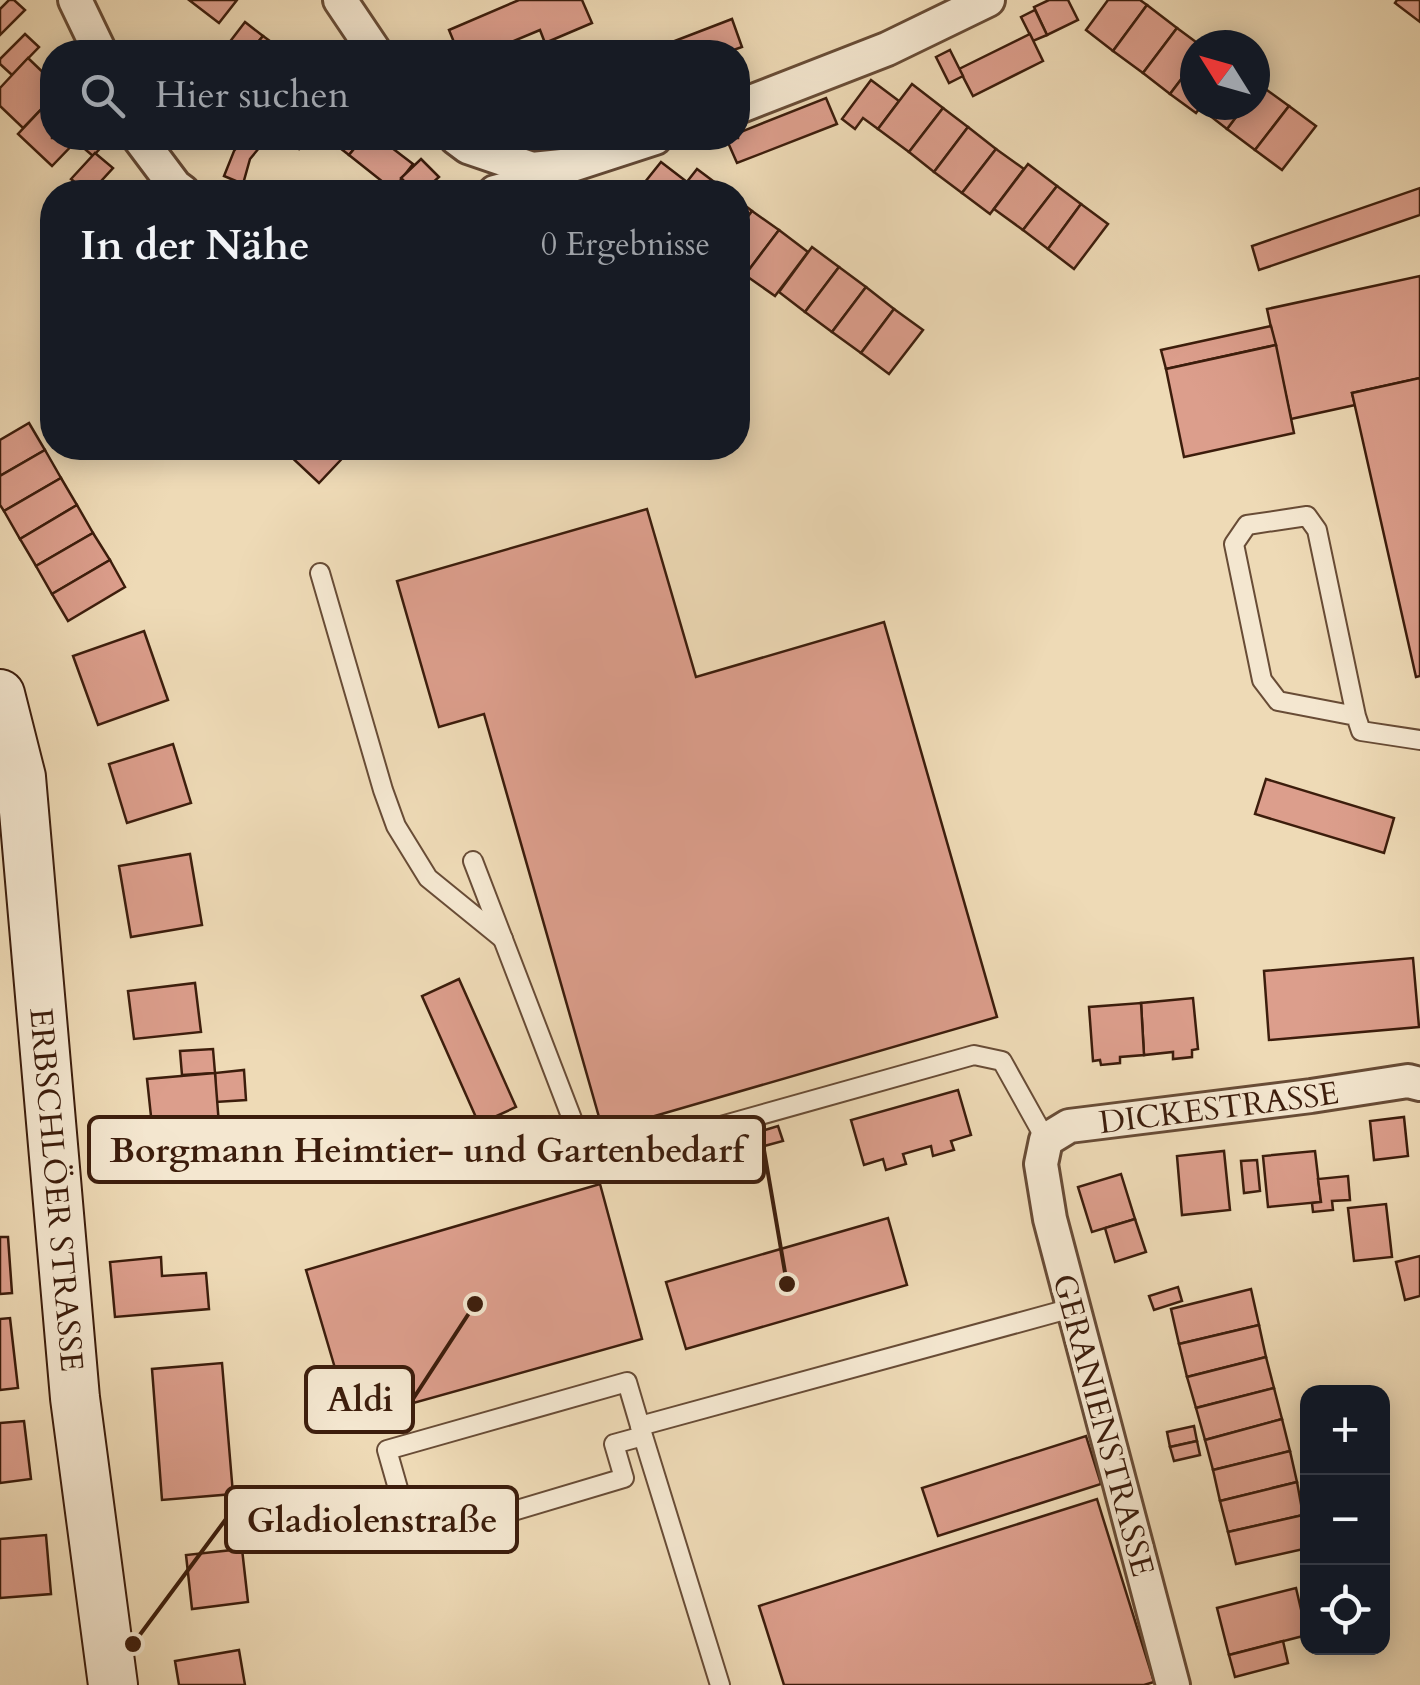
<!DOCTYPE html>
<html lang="de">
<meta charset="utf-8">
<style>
:root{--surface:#171b24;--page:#242831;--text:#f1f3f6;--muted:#9ea1a6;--line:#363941}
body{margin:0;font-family:Cardo,serif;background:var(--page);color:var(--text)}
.controls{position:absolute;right:30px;bottom:30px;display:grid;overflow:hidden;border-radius:20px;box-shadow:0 5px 25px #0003}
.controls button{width:90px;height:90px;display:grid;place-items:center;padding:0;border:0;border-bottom:2px solid var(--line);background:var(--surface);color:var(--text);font:50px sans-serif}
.compass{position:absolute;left:1180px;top:30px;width:90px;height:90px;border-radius:50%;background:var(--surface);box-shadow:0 5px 25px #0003;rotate:307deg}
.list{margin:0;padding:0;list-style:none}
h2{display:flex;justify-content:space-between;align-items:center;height:130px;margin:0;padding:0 40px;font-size:42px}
h2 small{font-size:32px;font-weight:400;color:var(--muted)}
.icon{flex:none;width:55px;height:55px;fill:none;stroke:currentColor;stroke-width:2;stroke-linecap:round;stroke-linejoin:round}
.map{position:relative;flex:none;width:1420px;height:1685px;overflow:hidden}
.search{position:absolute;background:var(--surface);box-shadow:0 5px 25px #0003;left:40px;top:40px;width:710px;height:110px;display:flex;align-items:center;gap:25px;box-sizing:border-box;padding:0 35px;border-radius:40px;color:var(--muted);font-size:38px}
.panel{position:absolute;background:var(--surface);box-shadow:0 5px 25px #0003;left:40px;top:180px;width:710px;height:280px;border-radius:40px}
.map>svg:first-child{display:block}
.building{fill:#dc9e8c;stroke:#3c1d0c;stroke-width:2.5}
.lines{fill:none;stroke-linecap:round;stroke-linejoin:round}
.lane-casing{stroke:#684c36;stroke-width:22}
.street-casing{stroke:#684c36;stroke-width:38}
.secondary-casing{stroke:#3c1d0c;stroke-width:52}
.lane{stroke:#f4e7d0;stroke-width:18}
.street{stroke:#f4e7d0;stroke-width:32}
.secondary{stroke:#f4e7d0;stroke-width:48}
.labels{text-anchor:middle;stroke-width:8;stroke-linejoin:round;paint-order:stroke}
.street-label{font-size:32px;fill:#3c1d0c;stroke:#f4e7d0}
.leader{fill:none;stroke:#3c1d0c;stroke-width:4}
.callout-dot{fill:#3c1d0c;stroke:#f4e7d0;stroke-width:4}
.callout{fill:#f4e7d0;stroke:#3c1d0c;stroke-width:4}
.callout-label{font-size:35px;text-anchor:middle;font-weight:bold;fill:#3c1d0c}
</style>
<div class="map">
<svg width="1420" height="1685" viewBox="0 0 1420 1685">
<rect width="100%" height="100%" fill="#eedab6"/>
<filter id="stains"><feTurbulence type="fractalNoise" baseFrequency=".002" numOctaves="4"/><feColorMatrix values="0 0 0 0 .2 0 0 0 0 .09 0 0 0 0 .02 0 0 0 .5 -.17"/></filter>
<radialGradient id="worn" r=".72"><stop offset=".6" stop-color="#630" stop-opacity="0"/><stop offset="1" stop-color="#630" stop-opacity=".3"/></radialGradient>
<g class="building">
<polygon points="9,0 14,0 25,10 0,35 0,9"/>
<polygon points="189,0 237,0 219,23"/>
<polygon points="519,0 582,0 592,23 545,43 540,30 504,45 507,52 458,52 449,30"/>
<polygon points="1049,0 1068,0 1078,20 1047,35 1034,7"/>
<polygon points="1108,0 1140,0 1147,5 1113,51 1086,30"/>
<polygon points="1397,0 1420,0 1420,22 1395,3"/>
<polygon points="1147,5 1177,28 1143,73 1113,51"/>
<polygon points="1035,10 1047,35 1033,41 1021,17"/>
<polygon points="732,19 742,47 728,52 661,52 659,47"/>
<polygon points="245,22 263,36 250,52 222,52"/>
<polygon points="1177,28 1200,45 1195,45 1195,61 1170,94 1143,73"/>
<polygon points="25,34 39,47 12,75 0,64 0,59"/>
<polygon points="1030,34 1043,61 973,96 959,69"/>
<polygon points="263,36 285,52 250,52"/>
<polygon points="950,50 963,76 949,83 936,57"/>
<polygon points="28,58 52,81 52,98 23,128 0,106 0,88"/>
<polygon points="1195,61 1195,105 1202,105 1196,113 1170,94"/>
<polygon points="871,80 899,101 878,129 863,118 855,129 842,119"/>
<polygon points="912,84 943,108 909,152 878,129"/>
<polygon points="1260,85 1289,106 1255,150 1227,129 1245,105 1255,105 1255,92"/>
<polygon points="52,98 52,138 79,138 52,166 18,134"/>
<polygon points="826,98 837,124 737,163 726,138 738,138 738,133"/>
<polygon points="1202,105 1245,105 1227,129 1200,108"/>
<polygon points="1289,106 1316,126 1282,170 1255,150"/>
<polygon points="943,108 968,127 934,172 909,152"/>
<polygon points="968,127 996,149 962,193 934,172"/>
<polygon points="87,138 110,138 93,156 80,145"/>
<polygon points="244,138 259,138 264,142 250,159 243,184 224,176 234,151"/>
<polygon points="285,138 308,138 299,149"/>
<polygon points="327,138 363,138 349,155"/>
<polygon points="363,138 379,138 413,164 393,190 349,155"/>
<polygon points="996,149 1024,169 990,214 962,193"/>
<polygon points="95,153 113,168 91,192 87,192 71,179"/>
<polygon points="421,159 439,177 422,192 415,192 401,178"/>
<polygon points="661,162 687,182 679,192 637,192"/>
<polygon points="1028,164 1057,186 1023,230 994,209"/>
<polygon points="697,169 725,190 723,192 679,192"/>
<polygon points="1057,186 1081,204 1048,249 1023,230"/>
<polygon points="1420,188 1420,215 1259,270 1252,246"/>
<polygon points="738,200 752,211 738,230"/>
<polygon points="1081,204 1108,224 1074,269 1048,249"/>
<polygon points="752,211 779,230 745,275 738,269 738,230"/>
<polygon points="779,230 808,252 775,296 745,275"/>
<polygon points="812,247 839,267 805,312 779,292"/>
<polygon points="839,267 866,287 832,332 805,312"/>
<polygon points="1420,276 1420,378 1352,393 1355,405 1291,419 1267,309"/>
<polygon points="866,287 894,309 861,353 832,332"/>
<polygon points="894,309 923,330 889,374 861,353"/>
<polygon points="1271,326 1276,345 1166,369 1161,350"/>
<polygon points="1276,345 1294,433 1184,457 1166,369"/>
<polygon points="1420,378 1420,676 1416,677 1352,393"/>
<polygon points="29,423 45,450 0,476 0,440"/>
<polygon points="290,448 352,448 319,483 286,452"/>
<polygon points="45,450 61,478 4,511 0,505 0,476"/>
<polygon points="61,478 77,505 20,539 4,511"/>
<polygon points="77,505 93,533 36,566 20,539"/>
<polygon points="647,509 696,677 884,622 997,1017 603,1131 484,714 439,727 397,581"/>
<polygon points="93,533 110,560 52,594 36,566"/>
<polygon points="110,560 125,587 68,621 52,594"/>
<polygon points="144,631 168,700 98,725 73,656"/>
<polygon points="173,744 191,803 127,823 109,764"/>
<polygon points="1266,779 1394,818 1384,853 1255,814"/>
<polygon points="190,854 202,925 131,937 119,866"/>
<polygon points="1413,958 1419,1027 1269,1040 1264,971"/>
<polygon points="459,979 516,1107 479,1124 422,996"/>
<polygon points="195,983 201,1032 134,1039 128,991"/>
<polygon points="1193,998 1198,1049 1192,1050 1192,1057 1173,1059 1173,1052 1144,1055 1141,1003"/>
<polygon points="1141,1003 1144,1055 1120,1057 1120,1063 1101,1065 1100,1060 1093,1061 1089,1007"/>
<polygon points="213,1049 215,1073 182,1075 180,1051"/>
<polygon points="244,1070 246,1100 216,1102 215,1073"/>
<polygon points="215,1073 220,1138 180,1142 179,1133 153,1135 147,1079"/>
<polygon points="958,1090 971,1135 951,1141 954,1150 933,1156 931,1146 903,1154 906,1164 886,1170 883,1159 864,1165 851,1120"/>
<polygon points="1404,1117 1408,1156 1374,1160 1370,1121"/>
<polygon points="778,1126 783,1141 738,1153 735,1139"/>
<polygon points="1224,1151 1230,1210 1182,1215 1177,1156"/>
<polygon points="1315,1151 1321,1202 1268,1207 1263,1156"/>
<polygon points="1257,1160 1260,1191 1244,1193 1241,1161"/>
<polygon points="1121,1174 1135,1219 1092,1232 1078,1187"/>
<polygon points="1348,1176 1350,1200 1332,1201 1333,1210 1313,1212 1312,1203 1321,1202 1318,1179"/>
<polygon points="600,1184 642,1339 374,1414 363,1378 340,1385 306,1270"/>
<polygon points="1386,1204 1392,1257 1354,1261 1348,1208"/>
<polygon points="888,1218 907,1285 686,1349 666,1282"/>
<polygon points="1135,1219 1146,1252 1115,1262 1105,1228"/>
<polygon points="0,1237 8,1237 12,1293 0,1294"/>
<polygon points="1420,1256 1420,1296 1405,1300 1396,1262"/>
<polygon points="161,1257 162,1276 206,1273 209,1309 115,1317 110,1262"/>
<polygon points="1178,1287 1182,1301 1154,1310 1149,1296"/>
<polygon points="1251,1289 1259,1325 1179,1344 1171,1309"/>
<polygon points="10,1318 18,1388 0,1390 0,1319"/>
<polygon points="1259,1325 1266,1357 1187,1377 1179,1344"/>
<polygon points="1266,1357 1274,1388 1196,1408 1187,1377"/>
<polygon points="222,1363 233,1494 162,1500 152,1369"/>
<polygon points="1274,1388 1282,1419 1205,1440 1196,1408"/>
<polygon points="1282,1419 1290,1451 1213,1470 1205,1440"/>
<polygon points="24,1421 31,1479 0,1483 0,1423"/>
<polygon points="1194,1426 1197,1441 1170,1447 1167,1432"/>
<polygon points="1086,1436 1101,1484 938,1536 922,1488"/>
<polygon points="1197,1441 1200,1455 1174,1461 1170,1447"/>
<polygon points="1290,1451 1297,1482 1220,1501 1213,1470"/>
<polygon points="1297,1482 1303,1515 1228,1532 1220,1501"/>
<polygon points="1097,1499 1154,1682 1144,1685 784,1685 759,1606"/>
<polygon points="1303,1515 1308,1532 1308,1548 1236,1564 1228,1532"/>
<polygon points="46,1535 51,1594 0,1598 0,1539"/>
<polygon points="242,1549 248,1602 192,1609 186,1555"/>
<polygon points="1296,1588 1307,1635 1229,1655 1217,1608"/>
<polygon points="1283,1641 1288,1663 1235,1677 1229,1655"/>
<polygon points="239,1650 245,1685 179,1685 175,1661"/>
</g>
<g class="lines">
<defs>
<g id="lane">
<polyline points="320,573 383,790 396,826 428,878 503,939"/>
<polyline points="1356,716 1278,701 1262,680 1234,544 1247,525 1307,516 1317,530 1356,716 1361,731 1420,740"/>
<polyline points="473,861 589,1163 974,1055 1002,1061 1046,1140"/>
<polyline points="640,1426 1072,1308"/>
<polyline points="643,1436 627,1382 387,1450 413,1541 624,1478 614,1444 643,1436 720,1685"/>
</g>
<g id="street">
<polyline points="75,0 100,52"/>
<polyline points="340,0 375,52"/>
<polyline points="738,107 887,49 988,0"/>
<polyline points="139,138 175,186 183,192"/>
<polyline points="456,138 468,147 532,169 572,165 655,138"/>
<polyline points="495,192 510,188 532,169"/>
<path id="s1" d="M1173,1685L1050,1219L1041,1164L1046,1140L1069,1126L1311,1096L1408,1081L1420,1084"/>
</g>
<g id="secondary">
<path id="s2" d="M0,694L21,777L75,1398L113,1685"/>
</g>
</defs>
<use href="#lane" class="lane-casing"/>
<use href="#street" class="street-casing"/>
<use href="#secondary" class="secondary-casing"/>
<use href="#lane" class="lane"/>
<use href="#street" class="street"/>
<use href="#secondary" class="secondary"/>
</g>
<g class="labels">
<g class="street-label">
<text dy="11" stroke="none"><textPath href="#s1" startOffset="740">DICKESTRASSE</textPath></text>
<text dy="11" stroke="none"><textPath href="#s2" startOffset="500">ERBSCHLÖER STRASSE</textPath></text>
<text transform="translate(1104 1425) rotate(75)" y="11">GERANIENSTRASSE</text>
</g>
</g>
<path class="leader" d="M787 1284L764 1150M475 1304L413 1399M133 1644L226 1519"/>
<g class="callout-dot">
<circle cx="787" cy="1284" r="10"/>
<circle cx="475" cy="1304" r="10"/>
<circle cx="133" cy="1644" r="10"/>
</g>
<g class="callout">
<rect x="89" y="1117" width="675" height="65" rx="10"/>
<rect x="306" y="1367" width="107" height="65" rx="10"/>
<rect x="226" y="1487" width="291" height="65" rx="10"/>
</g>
<g class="callout-label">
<text x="427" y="1162">Borgmann Heimtier- und Gartenbedarf</text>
<text x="360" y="1411">Aldi</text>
<text x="372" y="1532">Gladiolenstraße</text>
</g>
<rect width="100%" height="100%" filter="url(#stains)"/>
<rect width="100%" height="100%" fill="url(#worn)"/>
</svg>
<div class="controls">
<button>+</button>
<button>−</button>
<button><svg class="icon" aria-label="locate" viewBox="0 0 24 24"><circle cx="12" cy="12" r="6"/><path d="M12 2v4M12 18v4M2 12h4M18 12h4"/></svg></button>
</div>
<svg class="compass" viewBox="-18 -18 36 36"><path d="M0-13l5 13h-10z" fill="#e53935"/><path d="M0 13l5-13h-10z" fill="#9ea1a6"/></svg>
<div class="search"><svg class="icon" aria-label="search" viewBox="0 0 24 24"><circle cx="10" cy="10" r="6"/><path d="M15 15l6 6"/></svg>Hier suchen</div>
<section class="panel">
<h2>In der Nähe<small>0 Ergebnisse</small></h2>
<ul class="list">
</ul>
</section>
</div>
